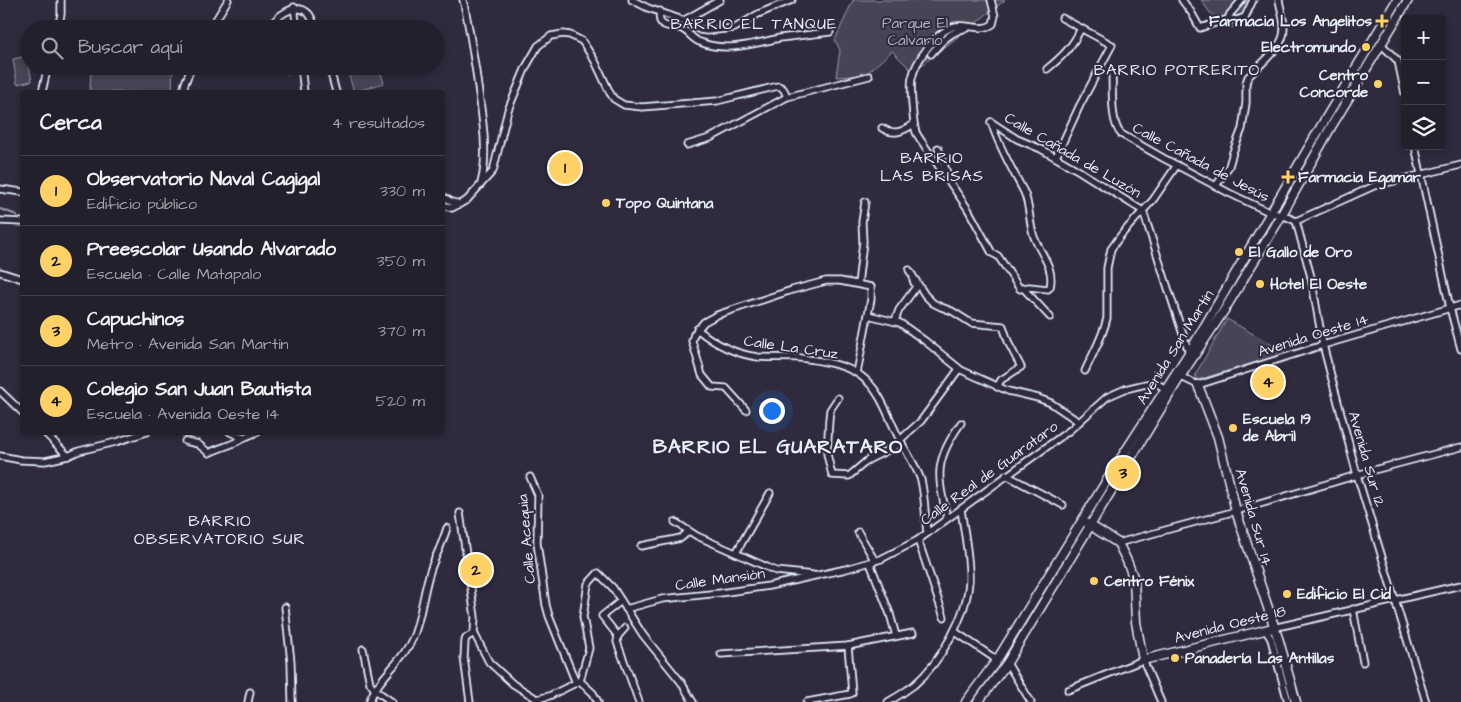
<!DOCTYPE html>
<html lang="es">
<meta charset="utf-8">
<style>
:root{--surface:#23202e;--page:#2b2836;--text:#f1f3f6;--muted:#a3a3aa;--line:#403e4a;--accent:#ffd166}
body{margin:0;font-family:"Architects Daughter",sans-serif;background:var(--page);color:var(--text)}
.controls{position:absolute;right:15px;top:15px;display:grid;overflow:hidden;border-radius:5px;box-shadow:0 2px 8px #0003}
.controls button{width:45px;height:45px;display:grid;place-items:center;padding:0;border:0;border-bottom:1px solid var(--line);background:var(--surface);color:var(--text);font:25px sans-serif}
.you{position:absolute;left:771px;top:410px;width:18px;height:18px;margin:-12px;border:4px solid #fff;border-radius:50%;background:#1a73e8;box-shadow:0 0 0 8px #1a73e833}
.badge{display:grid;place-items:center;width:32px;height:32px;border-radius:50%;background:var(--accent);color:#111;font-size:16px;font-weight:700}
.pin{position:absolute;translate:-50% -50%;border:2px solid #fff;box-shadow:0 1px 5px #0006}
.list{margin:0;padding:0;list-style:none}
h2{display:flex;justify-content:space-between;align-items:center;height:65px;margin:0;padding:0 20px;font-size:21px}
h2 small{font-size:16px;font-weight:400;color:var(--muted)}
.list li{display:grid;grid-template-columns:32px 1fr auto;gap:15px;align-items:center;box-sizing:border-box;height:70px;padding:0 20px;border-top:1px solid var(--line)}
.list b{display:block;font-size:19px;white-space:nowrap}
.list p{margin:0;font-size:16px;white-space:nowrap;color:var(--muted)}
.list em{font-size:16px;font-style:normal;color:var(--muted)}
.icon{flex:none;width:28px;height:28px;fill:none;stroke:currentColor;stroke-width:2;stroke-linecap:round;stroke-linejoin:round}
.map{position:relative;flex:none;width:1461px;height:702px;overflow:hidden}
.search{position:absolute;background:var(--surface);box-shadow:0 2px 8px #0003;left:20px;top:20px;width:425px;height:55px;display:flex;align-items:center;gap:12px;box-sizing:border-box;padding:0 18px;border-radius:28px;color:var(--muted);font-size:19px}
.panel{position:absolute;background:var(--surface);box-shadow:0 2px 8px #0003;left:20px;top:90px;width:425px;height:345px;border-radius:5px}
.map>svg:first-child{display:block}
.green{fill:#464455;stroke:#979aa6}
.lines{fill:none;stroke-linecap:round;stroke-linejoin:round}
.stream{stroke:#9c9fab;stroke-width:2}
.street-casing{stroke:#e8f1f8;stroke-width:9}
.secondary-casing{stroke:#e8f1f8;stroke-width:11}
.street{stroke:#2f2a3d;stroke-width:5.5}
.secondary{stroke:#2f2a3d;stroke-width:8}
.poi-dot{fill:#ffd166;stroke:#2f2a3d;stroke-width:2}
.labels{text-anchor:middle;stroke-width:4;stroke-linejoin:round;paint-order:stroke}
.poi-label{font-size:15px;font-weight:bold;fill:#e8f1f8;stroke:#2f2a3d;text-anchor:start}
.park-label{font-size:15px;fill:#afb4bf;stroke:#2f2a3d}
.street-label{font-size:15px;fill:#e8f1f8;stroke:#2f2a3d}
.neighbourhood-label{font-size:16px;letter-spacing:1px;fill:#e8f1f8;stroke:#2f2a3d}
.district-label{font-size:20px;font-weight:bold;letter-spacing:1px;fill:#e8f1f8;stroke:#2f2a3d}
</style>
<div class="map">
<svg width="1461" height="702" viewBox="0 0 1461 702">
<rect width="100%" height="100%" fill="#2f2a3d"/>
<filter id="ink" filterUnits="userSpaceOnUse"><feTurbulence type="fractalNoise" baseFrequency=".02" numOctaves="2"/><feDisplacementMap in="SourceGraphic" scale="10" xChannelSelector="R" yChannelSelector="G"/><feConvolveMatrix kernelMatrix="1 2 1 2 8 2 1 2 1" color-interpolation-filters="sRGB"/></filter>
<g filter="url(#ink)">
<g class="green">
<polygon points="853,0 1005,0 913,72 892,51 865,75 836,77 840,50 835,40"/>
<polygon points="1201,0 1252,0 1252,14 1245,22 1231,28 1210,13"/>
<polygon points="28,56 29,66 32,81 17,84 13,59"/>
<polygon points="91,66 173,66 172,92 90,92"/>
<polygon points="346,66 362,66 364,72 379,67 384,83 354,92"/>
<polygon points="1227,319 1286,353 1197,380 1195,375"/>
</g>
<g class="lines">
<polyline class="stream" points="0,209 17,215 17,221"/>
<defs>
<g id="street">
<path d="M463,0C469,24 472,48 476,72C480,105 490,152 481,183"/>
<polyline points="632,0 648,8 677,18 700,30 707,31 735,28 758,14 792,0"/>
<path d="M991,0L995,16L993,24C981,33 966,22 952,27C935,34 916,60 912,78C910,87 913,124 916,132C917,135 919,137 920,139L968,209L992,253L998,256L1020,289L1023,288L1050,317"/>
<polyline points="1182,0 1191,12 1200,28 1228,19 1237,20 1245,17 1253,0"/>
<polyline points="294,7 297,29"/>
<path d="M660,11C656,30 671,25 682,29C689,32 693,40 700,42C726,53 755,43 780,38C796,36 813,34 830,32"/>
<polyline points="1228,19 1230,14 1242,0"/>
<polyline points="683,21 720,0"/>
<polyline points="58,29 61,14 61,0"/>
<polyline points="210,29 228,0"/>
<path d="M268,29C276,17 295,0 309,14C312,18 314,24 315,29"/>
<polyline points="1381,44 1398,61 1405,94"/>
<path d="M931,54C941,42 951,31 967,28"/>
<polyline points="269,66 287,69 301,68"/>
<polyline points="301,66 304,92"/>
<polyline points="329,66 336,92"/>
<path d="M1047,69C1062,57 1073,46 1081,28"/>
<path d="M1112,73C1113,90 1110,122 1121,134L1163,158L1229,193L1271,213L1282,215L1296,221"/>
<polyline points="42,92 48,66"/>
<polyline points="183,92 185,83 192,66"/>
<polyline points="991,122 1017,139 1041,149 1076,169 1143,211 1189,353"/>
<path d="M991,122C999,147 1012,169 1024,192C1030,205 1029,223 1034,237C1040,253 1055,268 1050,287L1048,289L1029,287L1023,288"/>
<path d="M882,128C894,136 903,131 914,124"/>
<polyline points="687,145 710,138 787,97 869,76"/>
<polyline points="1415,146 1450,308 1461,349"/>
<polyline points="938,148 949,178"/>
<polyline points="1056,157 1080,105 1112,45 1062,18"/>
<path d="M1216,186L1229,166L1233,152L1242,129L1246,103V83L1248,77C1257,68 1278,50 1282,39C1287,27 1281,12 1279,0"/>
<polyline points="0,189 22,192"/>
<polyline points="442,196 452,202 460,204"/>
<path d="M442,205L452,208L467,200L493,171L508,110L526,67L538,46L551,36L563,34L570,35L582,41L595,61L610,93L614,99L624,105L642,107L717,101L778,86C784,87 785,92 787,97"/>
<polyline points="0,221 22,222"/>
<polyline points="1296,221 1311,277 1323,345 1357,475 1426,702"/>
<polyline points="1296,221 1374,186 1461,165"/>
<polyline points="909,270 925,295 933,303 941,307 952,311 971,323 1003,326 1009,344 1021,367 1001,380 997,387"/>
<polyline points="0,272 22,279"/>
<polyline points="858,284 863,242 862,222 865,202"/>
<polyline points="868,315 900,323 925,341 961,370 1008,391 1038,398 1051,403 1079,422"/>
<polyline points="895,321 899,310 916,287 913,280"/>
<path d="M697,329C715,344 734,354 758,357C772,358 786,357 800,358C818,360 847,365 861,376C882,391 888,418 900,440C907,453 916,466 921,480C925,497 925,516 927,533"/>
<path d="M1085,371C1093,353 1103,337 1107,318V268L1111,249L1121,235L1153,200L1177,165"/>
<polyline points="1177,375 1198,385 1323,345 1461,305"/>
<polyline points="0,391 22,412"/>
<polyline points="838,398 830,410 829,419 827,454 832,475 849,476 868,460 902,443"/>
<polyline points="746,410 726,388 712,387 702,375 692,341 694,334 704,322 717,315 792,290 826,281 840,281 871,287 871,299 857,373"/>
<polyline points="44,432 68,456"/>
<polyline points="230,432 243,438 257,432"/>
<polyline points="900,440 921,421 959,369"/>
<path d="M185,441L198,444L209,453C220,447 234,445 243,438"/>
<polyline points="0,456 21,460 45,461 68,456 79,451 116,442 147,432"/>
<polyline points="1006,475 1063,505"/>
<polyline points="530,477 538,495 537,543 546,605 549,616 576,683"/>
<polyline points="460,513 475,617 474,633 489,662 513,684 537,699 549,696 580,681"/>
<path d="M947,517C937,475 934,461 961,423"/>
<polyline points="675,522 697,536 776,571 813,575"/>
<polyline points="858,532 875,561"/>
<polyline points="918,540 944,617"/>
<polyline points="1118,543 1236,511 1374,470 1461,447"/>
<polyline points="641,546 681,538 689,531"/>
<polyline points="736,553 770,493"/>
<polyline points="870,563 890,614 896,636"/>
<polyline points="285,607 291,662 292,702"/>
<polyline points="626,609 662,599 720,593 769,586 846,569 881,559 918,540 1070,430 1107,397 1125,389 1146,384 1156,383 1166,389"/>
<polyline points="1353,609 1363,662"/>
<polyline points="625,628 618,636 617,642 639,702"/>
<polyline points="1273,628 1461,585"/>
<polyline points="1265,629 1271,639 1288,702"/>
<polyline points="954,631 997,660"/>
<polyline points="618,636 602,616 621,601"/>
<polyline points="363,649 370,683 375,690 392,702"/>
<polyline points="721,654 848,646 913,633"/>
<polyline points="1007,663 1031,702"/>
<polyline points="580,681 589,648 583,617 584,610 588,584 598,573 613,588 643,635 681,682 693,702"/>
<polyline points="580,681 593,693 598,702"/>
<polyline points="1068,690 1143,660 1161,702"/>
<polyline points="248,702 250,692"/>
<path d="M369,702C379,676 404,661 414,635C421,616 423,595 429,575C431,567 434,561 437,554C441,546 444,537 447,528"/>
<polyline points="470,702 464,658 465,641 466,638 474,633"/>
<polyline points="807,702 850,694 852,693 848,646"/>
<path d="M888,702C897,697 906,691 914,685C940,663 967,616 969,581C970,558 964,532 961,509"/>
</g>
<g id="secondary">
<polyline points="1198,385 1218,437 1236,511 1279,641 1296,702"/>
<polyline points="1088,524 1118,543 1127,561 1134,579 1136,622 1143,660 1273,628"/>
<polyline points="966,702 997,660 1112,472 1189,353 1323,123 1397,0"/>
<polyline points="978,702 1007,663 1180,377 1225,309 1276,225 1331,127 1408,0"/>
</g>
</defs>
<use href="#street" class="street-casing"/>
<use href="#secondary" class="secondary-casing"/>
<use href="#street" class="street"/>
<use href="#secondary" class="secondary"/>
</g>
</g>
<g class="poi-dot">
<path d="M1379.5 13.5h5v5h5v5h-5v5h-5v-5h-5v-5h5z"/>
<circle cx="1366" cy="47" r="5"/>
<circle cx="1378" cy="84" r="5"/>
<path d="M1285.5 169.5h5v5h5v5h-5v5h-5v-5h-5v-5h5z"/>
<circle cx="606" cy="203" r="5"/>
<circle cx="1239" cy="252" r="5"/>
<circle cx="1260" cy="284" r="5"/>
<circle cx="1233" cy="428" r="5"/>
<circle cx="1094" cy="581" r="5"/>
<circle cx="1287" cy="594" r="5"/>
<circle cx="1175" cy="658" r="5"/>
</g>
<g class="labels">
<g class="poi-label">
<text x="1372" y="26" text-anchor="end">Farmacia Los Angelitos</text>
<text x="1356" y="52" text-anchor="end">Electromundo</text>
<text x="1368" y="80" text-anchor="end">Centro<tspan x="1368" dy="17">Concorde</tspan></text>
<text x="1298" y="182">Farmacia Egamar</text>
<text x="616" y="208">Topo Quintana</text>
<text x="1249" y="257">El Gallo de Oro</text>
<text x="1270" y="289">Hotel El Oeste</text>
<text x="1243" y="424">Escuela 19<tspan x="1243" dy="17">de Abril</tspan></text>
<text x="1104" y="586">Centro Fénix</text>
<text x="1297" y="599">Edificio El Cid</text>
<text x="1185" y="663">Panadería Las Antillas</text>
</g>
<g class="park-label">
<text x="915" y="28">Parque El<tspan x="915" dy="17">Calvario</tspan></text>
</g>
<g class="street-label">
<text transform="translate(1073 155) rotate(30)" y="5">Calle Cañada de Luzón</text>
<text transform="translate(1201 162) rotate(28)" y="5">Calle Cañada de Jesús</text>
<text transform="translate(1313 335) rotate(-17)" y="5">Avenida Oeste 14</text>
<text transform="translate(791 347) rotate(8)" y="5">Calle La Cruz</text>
<text transform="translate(1175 347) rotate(-58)" y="5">Avenida San Martín</text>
<text transform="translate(1367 459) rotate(74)" y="5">Avenida Sur 12</text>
<text transform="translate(989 473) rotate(-36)" y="5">Calle Real de Guarataro</text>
<text transform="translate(1254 517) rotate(74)" y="5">Avenida Sur 14</text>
<text transform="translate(526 539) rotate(-95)" y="5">Calle Acequia</text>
<text transform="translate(720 579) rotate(-8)" y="5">Calle Mansión</text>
<text transform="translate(1230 624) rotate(-14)" y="5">Avenida Oeste 18</text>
</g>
<g class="neighbourhood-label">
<text x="754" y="29">BARRIO EL TANQUE</text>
<text x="1177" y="75">BARRIO POTRERITO</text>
<text x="932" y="163">BARRIO<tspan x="932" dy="18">LAS BRISAS</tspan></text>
<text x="220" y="526">BARRIO<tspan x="220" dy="18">OBSERVATORIO SUR</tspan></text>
</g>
<g class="district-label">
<text x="778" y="453">BARRIO EL GUARATARO</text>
</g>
</g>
</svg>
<div class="controls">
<button>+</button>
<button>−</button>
<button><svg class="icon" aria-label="layers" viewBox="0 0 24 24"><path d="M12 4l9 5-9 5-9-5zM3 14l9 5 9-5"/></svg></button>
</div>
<div class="you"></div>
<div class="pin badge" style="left:565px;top:168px">1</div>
<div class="pin badge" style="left:476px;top:570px">2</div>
<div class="pin badge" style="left:1123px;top:473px">3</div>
<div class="pin badge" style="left:1268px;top:382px">4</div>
<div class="search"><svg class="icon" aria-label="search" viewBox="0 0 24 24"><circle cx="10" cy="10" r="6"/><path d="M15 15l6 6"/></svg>Buscar aquí</div>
<section class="panel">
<h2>Cerca<small>4 resultados</small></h2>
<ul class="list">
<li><span class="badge">1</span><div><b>Observatorio Naval Cagigal</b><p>Edificio público</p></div><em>330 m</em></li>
<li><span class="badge">2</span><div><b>Preescolar Usando Alvarado</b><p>Escuela · Calle Matapalo</p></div><em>350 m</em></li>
<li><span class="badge">3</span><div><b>Capuchinos</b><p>Metro · Avenida San Martín</p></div><em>370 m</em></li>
<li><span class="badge">4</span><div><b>Colegio San Juan Bautista</b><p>Escuela · Avenida Oeste 14</p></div><em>520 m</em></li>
</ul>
</section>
</div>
